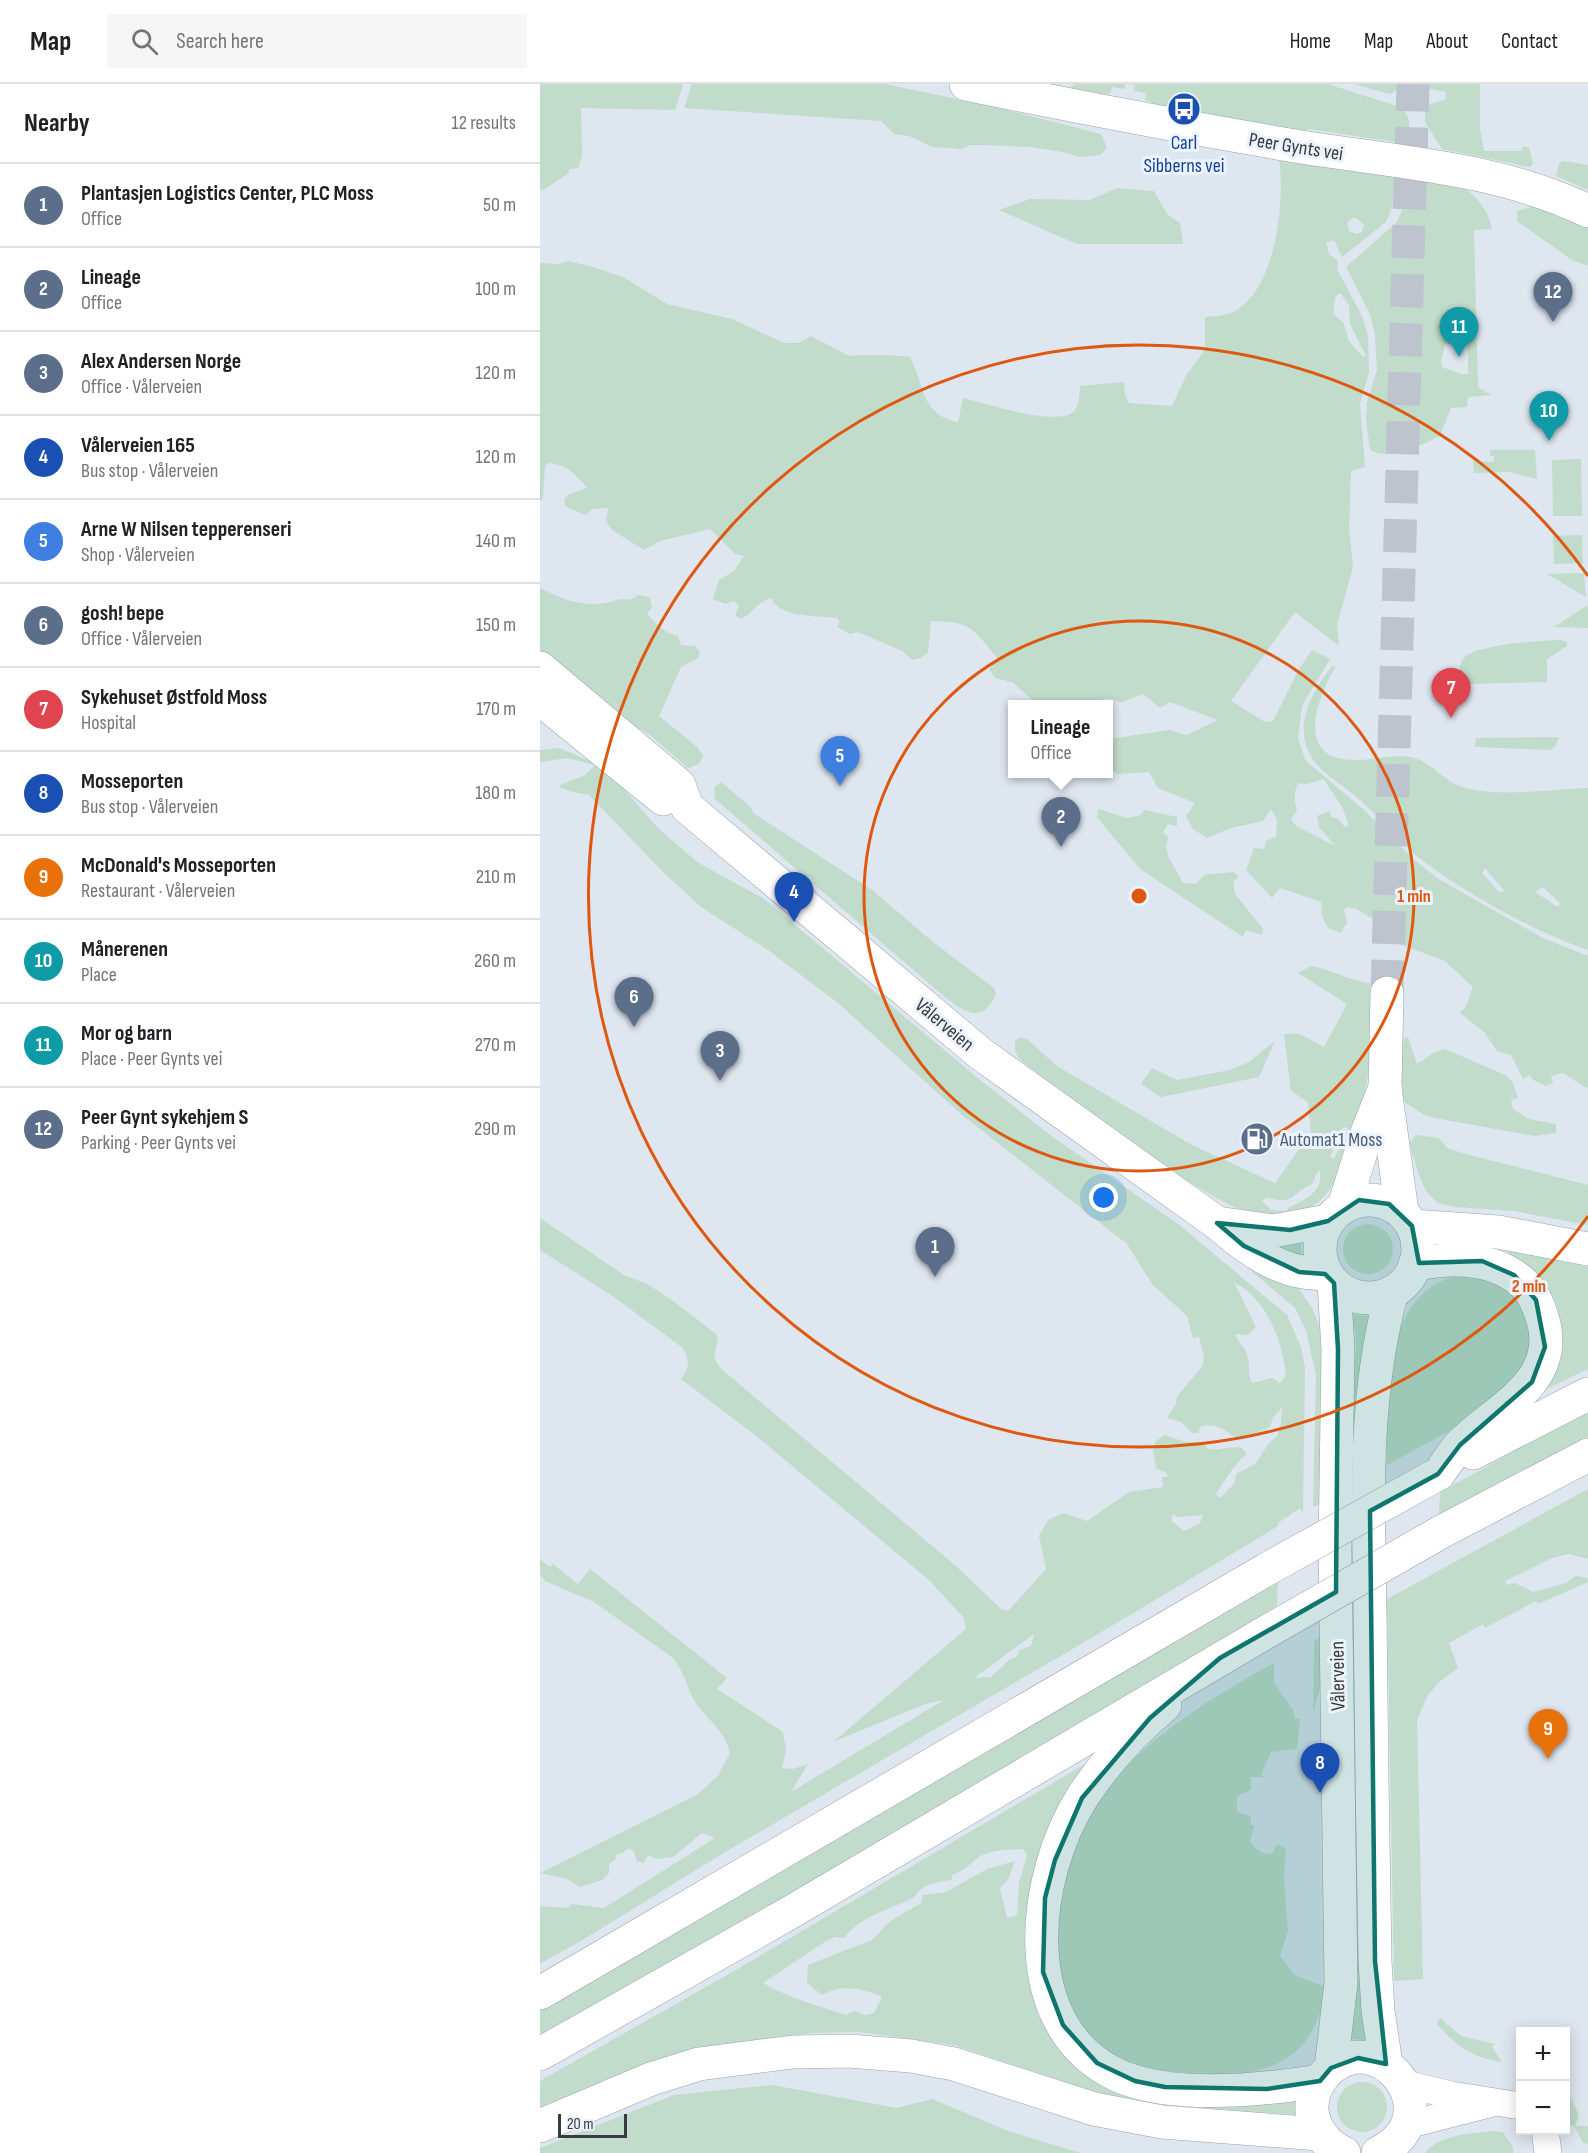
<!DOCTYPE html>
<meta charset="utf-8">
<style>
:root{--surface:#fff;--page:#f6f6f6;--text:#202124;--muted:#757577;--line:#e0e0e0;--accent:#2a8358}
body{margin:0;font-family:"Sofia Sans Condensed",sans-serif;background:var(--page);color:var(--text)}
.controls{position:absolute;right:18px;bottom:18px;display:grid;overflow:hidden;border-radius:0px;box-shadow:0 3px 15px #0003}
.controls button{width:54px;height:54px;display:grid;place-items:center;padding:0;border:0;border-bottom:2px solid var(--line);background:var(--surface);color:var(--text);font:30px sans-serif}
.scale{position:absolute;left:18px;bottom:15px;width:69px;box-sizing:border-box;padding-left:6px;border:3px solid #383b3f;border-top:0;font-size:16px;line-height:21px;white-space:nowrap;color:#383b3f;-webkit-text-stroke:4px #ebf3fd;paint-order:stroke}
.you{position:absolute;left:564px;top:1114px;width:21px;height:21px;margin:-15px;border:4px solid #fff;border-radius:50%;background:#1a73e8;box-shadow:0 0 0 9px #1a73e833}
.badge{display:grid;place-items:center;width:39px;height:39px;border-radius:50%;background:var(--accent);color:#fff;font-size:20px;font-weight:700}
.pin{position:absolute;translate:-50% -50px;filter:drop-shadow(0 2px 3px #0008)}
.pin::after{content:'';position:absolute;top:32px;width:21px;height:18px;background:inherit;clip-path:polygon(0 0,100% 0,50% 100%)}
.popup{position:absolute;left:468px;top:616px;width:105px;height:78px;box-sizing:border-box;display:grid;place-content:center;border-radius:0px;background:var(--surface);filter:drop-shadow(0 2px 4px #0005);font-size:20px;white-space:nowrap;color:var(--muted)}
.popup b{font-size:22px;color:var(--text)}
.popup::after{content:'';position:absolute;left:50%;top:100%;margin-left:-12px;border:12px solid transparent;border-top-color:var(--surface)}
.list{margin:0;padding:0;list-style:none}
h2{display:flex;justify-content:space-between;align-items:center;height:78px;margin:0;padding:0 24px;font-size:26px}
h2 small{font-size:20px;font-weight:400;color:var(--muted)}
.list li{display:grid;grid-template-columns:39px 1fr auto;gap:18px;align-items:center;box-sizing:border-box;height:84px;padding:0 24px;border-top:2px solid var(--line)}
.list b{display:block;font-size:22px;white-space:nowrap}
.list p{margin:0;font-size:20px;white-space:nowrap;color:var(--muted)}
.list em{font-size:20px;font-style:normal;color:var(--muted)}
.icon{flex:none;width:33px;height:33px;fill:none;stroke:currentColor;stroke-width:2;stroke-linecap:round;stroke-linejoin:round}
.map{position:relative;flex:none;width:1048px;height:2069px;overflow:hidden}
header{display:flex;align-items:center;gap:36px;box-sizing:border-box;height:84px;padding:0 30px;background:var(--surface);border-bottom:2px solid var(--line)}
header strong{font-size:28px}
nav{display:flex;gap:33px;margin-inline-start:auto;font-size:21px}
.search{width:420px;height:54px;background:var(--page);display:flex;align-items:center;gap:15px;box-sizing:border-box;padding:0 21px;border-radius:0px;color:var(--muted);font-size:22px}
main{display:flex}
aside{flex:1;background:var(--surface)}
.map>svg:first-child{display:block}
.green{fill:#c1dcca;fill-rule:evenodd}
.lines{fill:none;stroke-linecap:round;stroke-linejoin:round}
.trunk-tunnel{stroke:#bdc4cd;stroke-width:33;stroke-dasharray:33 16;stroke-linecap:butt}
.minor-casing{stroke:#9aa2ab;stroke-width:28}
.tertiary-casing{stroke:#9aa2ab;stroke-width:34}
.trunk-casing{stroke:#9aa2ab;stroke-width:34}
.motorway-casing{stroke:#9aa2ab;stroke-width:34}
.minor{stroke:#fff;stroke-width:27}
.tertiary{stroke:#fff;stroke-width:33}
.trunk{stroke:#fff;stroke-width:33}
.motorway{stroke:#fff;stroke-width:33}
.motorway-bridge-casing{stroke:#9aa2ab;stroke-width:34;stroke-linecap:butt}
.motorway-bridge{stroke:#fff;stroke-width:33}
.marked{fill:#0f766e;fill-opacity:0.2;stroke:#0f766e;stroke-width:4.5;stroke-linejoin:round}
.ring{fill:none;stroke:#df580f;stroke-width:3}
.labels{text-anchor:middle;stroke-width:6;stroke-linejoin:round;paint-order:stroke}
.transit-label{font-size:20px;fill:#164399;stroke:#ebf3fd}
.street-label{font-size:20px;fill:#383b3f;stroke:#ebf3fd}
.service-label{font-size:20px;fill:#4e5e75;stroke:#ebf3fd;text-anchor:start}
.centre{fill:#df580f;stroke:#ebf3fd;stroke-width:3}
.ring-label{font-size:18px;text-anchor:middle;font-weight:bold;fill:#df580f;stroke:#ebf3fd;stroke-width:6;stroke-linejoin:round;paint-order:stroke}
</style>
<header>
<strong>Map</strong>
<div class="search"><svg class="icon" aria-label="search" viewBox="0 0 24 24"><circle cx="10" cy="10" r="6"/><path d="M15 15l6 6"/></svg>Search here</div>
<nav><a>Home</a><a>Map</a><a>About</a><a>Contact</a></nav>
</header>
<main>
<aside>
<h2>Nearby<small>12 results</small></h2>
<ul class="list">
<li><span class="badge" style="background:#5c6f8a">1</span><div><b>Plantasjen Logistics Center, PLC Moss</b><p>Office</p></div><em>50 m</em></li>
<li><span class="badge" style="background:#5c6f8a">2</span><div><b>Lineage</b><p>Office</p></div><em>100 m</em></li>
<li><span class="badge" style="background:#5c6f8a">3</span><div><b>Alex Andersen Norge</b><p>Office · Vålerveien</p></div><em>120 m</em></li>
<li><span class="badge" style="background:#1a4fb4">4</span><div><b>Vålerveien 165</b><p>Bus stop · Vålerveien</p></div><em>120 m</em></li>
<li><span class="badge" style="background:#3f7fe0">5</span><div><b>Arne W Nilsen tepperenseri</b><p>Shop · Vålerveien</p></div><em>140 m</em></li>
<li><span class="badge" style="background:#5c6f8a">6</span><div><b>gosh! bepe</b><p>Office · Vålerveien</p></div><em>150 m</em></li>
<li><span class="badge" style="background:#e0444e">7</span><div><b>Sykehuset Østfold Moss</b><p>Hospital</p></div><em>170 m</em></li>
<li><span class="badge" style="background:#1a4fb4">8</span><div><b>Mosseporten</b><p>Bus stop · Vålerveien</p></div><em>180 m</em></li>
<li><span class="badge" style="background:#e8710a">9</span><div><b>McDonald's Mosseporten</b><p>Restaurant · Vålerveien</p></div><em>210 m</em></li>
<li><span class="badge" style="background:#0f9aa8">10</span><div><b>Månerenen</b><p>Place</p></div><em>260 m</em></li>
<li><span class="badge" style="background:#0f9aa8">11</span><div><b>Mor og barn</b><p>Place · Peer Gynts vei</p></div><em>270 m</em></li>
<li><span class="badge" style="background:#5c6f8a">12</span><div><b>Peer Gynt sykehjem S</b><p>Parking · Peer Gynts vei</p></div><em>290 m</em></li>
</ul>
</aside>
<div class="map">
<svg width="1048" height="2069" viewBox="0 0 1048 2069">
<rect width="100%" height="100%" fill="#dee6f0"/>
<g class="green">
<polygon points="0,0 143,0 135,26 41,24 42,72 38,84 29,85 29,89 3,106 0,105"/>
<polygon points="152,0 345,0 451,22 561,50 567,64 560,71 539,73 523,68 491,63 440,61 429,61 422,65 392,63 369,52 354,50 341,37 144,24"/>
<polygon points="490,0 514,0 530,4 535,0 585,0 584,5 572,3 570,10 553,10"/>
<path d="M589,0H788L860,23C873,34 871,47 862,59L768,45L762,51L631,26L605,16L606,9L594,7L595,1Z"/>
<polygon points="814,0 940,0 940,45 944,67 981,67 983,63 989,63 993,80 990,83 902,65 885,38 885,22 906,15 906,8 865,1 850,10"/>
<path d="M739,74L861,88L864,94L846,138L802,173L794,156L786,158L789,170L798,177L797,185L822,232L828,252L829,288L820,320L825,383L811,387L809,444L813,483L797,541L799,562L755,528L691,617L725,638L733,637L759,585L772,566L790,575L762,622L758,655L766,677L823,725L874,776L900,796L1003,854L1048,872V1005L1023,989L1011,992L1013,999L1006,1002L995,997L989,991L983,995L971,971L957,967L945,949L920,929L926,922L933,903L905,877L857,859L837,838L817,825L807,823L804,826L807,839L801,849L788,844L782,832L781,818L740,804L732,814L706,786L714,764L724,765L726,757L736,753L737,735L731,725L723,737L691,744L667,754L653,745L646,732L655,719L618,704L609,688L577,690L569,682V655L629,646L647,651L678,636L630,618L620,624L603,610L582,618L566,614L554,620H497L472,598L455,594L449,585L459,576C434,546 432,537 391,537L388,568L381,574L372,576L362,567L318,548L310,550L297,543L300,538L297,534C278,531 241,535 231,514C217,518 213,529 201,535L195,531L199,522L194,517L185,520L173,515L179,496L194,487L204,472L195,470L170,445L120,457L104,466L72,446L66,437L68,424L53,425L45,431L25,422L24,415L29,410L47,404C36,390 27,381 9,379L5,382L3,414L0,417V179L19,180L28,177L53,183L83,193L127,220L192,235L244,259H259L271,252L309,272C315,270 360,271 370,273C385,301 380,331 418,338L423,314C445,319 515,343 533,328C540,322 539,310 540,302L584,298L585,311L589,319L632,322L647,290L665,266V233C675,232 688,232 697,226C737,200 745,117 739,74ZM815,133L824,141L822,148L817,150L809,147L807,138ZM800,209L809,221L810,240L826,272L823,273L809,257L803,238L793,230L795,213ZM784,695C792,710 808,726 808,743L804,742L797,734L791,733L789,727L777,732L779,743L795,762L756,742L751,735L757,726C754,717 753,707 759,699L766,700Z"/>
<polygon points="1024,77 1048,81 1048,106 1016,92 1019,79"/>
<path d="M875,93C887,95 902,94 913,98C932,105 949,126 952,145L934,146L938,303L951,311L928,313L927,323L911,324L900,352C882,361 849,377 830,366L826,335L827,318L837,286L835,252L830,230L806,183L857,138ZM905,260L926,261L928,269V290H921L902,283L901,278Z"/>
<polygon points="577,104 614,107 627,130 640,139 643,160 537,160 459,126 490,115 550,116"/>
<polygon points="992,117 1048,138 1048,182 1032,176 977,137 977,127 990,123"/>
<polygon points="950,366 995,366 997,395 969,388 934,389 933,377 954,378 954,372 950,372"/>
<polygon points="1041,375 1042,432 1013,432 1012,376"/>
<polygon points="1042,451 1043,479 1014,480 1013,452"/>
<polygon points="1044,489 1046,513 1007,490"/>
<path d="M0,504C22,515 40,523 66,519C75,517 80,514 90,516L98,511L110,513L112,523L107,530C118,541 122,548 138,552L141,561L155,562L160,568L158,574L141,583L119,632L157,663L163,672L159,680L148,684L110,651L80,634L0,570Z"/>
<polygon points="1048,521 1048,544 1014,543"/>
<path d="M1020,556L1027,558V562L1007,575V598L926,600V615L923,613C919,603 916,585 923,575C934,560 1002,557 1020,556Z"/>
<path d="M793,581L795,584C776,616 754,677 816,676C834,676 857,669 875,674C890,679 902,694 917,701C947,715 1013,705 1048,704V866C995,848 921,807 877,772C856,755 839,733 819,715C802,700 775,687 767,664C756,635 775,603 793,581ZM946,784L948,788L965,807L959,808L942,789ZM1003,803L1020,819L1018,823L995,808Z"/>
<polygon points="1019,653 1016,661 1010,666 935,663 936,654"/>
<path d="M19,664L50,677L74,694L118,744L157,778L224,815L440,996L510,1051L638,1140L747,1231L761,1263L765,1284L763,1429L760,1424L738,1439V1442C566,1547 391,1647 218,1749C144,1791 75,1839 0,1880V1822L28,1824L31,1820L64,1824L175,1754L162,1749L133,1773L116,1775L109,1771L103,1779L97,1777L93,1766L87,1765L83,1769L75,1771L76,1775L69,1780V1789L62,1796L40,1803L27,1795L0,1789L158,1710L178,1692L190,1669C185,1645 166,1636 154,1616C146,1602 144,1587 133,1574L54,1518L5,1497L0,1490V1475L10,1483L13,1480L38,1500L50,1485L187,1594L177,1605L243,1648L246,1666L242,1684L253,1685L268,1680L251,1708L404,1616L385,1620L293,1658L426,1545L424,1534L389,1496L215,1351L141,1295C150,1282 150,1278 143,1264L74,1213L0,1166V1134L84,1191L107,1200L132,1216L176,1250L178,1255L174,1274L180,1284L416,1482L461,1525L468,1527L506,1485L499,1452L508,1436L523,1429L547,1437L589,1408L623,1403L622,1393H627V1389L616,1384L613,1367L616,1357L625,1351L645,1358H663L668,1365C680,1367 690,1361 702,1364L707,1370C693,1381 686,1395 676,1410L680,1414L694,1400L696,1390L715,1380L729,1359L737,1352L741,1340L742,1324L733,1333L730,1343C723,1346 712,1353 704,1355C692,1357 686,1338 661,1342L658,1349H652L641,1338L627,1334L636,1320L637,1313L663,1281L664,1273L659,1253L653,1254L647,1232L612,1200L587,1160L422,1031L298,919L228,866L161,823L123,788L49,711L29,707L18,702L45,691L55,681L27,674L0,678V666ZM694,1198C726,1214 743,1257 746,1292L740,1299L732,1294L712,1299C707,1289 711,1281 707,1271C705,1263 698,1258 695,1250L708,1251L716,1243ZM632,1430L638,1433L663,1431L660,1439L644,1447L632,1437ZM494,1550L491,1562L480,1566L476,1573L470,1575L451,1593L434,1594Z"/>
<path d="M181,698L212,724L213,729L332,806L393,858L454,904L456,910C441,945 419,924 399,908L175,715L174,703Z"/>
<polygon points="559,725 586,734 601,731 604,726 637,733 637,742 628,740 623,748 628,753 626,763 629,774 643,799 656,800 664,791 693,788 699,792 693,798 695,810 723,845 722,851 706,846 703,853 600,785 557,733"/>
<path d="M771,882C791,885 811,898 830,899V908H837C833,963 822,1094 770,1124C762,1129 739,1136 731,1135C704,1130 679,1116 656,1102C593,1067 536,1021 479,975L475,967V957L480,953L487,955L517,982L652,1061L735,1099L771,1049L768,1018L751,1007L744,950H760L784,963L807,920L758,889ZM803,1043L808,1044L794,1075L790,1073ZM779,1085C786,1107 764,1116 748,1124L747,1127L731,1126L722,1117L726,1113C755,1122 748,1111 772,1100Z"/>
<polygon points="868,953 877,980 895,968 905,965 965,991 972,997 978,1014 971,1016 973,1025 989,1035 1016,1040 1016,1049 995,1052 895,1034 883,1030 863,1017 861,980 864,954"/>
<polygon points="735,957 719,993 621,1013 601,1000 612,984 637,996 690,986 709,978"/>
<polygon points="876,1051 899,1054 907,1064 929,1071 1048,1101 1048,1141 974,1127 915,1123 897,1119 886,1107 880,1094 869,1059"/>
<circle cx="828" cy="1165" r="25"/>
<polygon points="663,1146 759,1205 772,1224 785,1255 783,1418 773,1423 776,1292 766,1246 755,1224"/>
<polygon points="731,1157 761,1157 762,1176 744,1171"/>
<path d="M969,1166L1048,1183V1285L998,1309C1007,1281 1033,1234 1009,1208C997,1195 980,1184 966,1173Z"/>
<path d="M928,1190L969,1203L986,1225L991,1264L978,1294L913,1345L847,1381C848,1316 839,1199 928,1190Z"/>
<polygon points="812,1231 829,1232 810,1403 816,1254"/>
<polygon points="1048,1327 1048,1353 899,1431 900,1408"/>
<polygon points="1048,1405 1048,1475 1029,1470 1012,1474 965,1497 966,1501 975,1499 993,1508 1026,1499 1036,1492 1048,1494 1048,1498 998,1520 996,1517 945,1544 943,1540 909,1559 918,1584 899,1598 888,1611 877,1636 883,1895 854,1897 847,1515"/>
<polygon points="738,1499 737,1522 192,1844 0,1953 0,1926"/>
<polygon points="820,1531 826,1956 811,1955 816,1922 810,1536"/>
<polygon points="784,1551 783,1593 773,1630 774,1557"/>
<path d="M734,1579V1599L753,1626L755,1635H760L757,1665L731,1668L721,1690L724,1693H711V1706L697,1712V1728L711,1732V1741H715L710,1757C716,1767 721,1769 732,1770L737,1760L746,1765L744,1795L748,1847L740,1872L755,1891L785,1903C777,1979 723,1994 657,1991C615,1989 585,1984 552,1956C530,1936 523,1905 519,1878C514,1849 518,1834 523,1806C543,1691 639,1632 734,1579Z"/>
<path d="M545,1680H549L506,1765L526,1968L756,2013L755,2031L606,2019L568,2012L414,1961L319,1948L273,1949L183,1963L0,2032V1997L201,1883ZM483,1765L487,1771L479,1799L477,1831L467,1834L460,1804L468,1796L475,1777L447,1785L406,1808L383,1811L381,1819L349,1838L332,1856L268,1881L267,1899L282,1911C301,1900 324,1904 342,1913L334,1929L326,1931L315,1927L306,1931C277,1921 250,1915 223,1899L280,1861L294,1853L304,1854C321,1832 348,1826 371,1815C375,1813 377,1808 381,1805C389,1799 402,1797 411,1796L413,1790C424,1787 429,1781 436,1775C448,1765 469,1766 483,1765Z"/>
<path d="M900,1934L921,1952L955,1960L952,1963L962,1978C930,1973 918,1963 897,1940Z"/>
<circle cx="822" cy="2023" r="25"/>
<polygon points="232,2001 357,2024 392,2015 471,2048 541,2069 0,2069 0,2064 134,2011"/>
<polygon points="1026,2003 1039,2031 1035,2042 1048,2042 1048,2060 1043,2059 1035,2043 1029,2040 1026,2030"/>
<path d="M952,2047L963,2048L973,2064V2069H885C901,2050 929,2050 952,2047Z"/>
</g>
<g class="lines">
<polyline class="trunk-tunnel" points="847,909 873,0"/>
<defs>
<g id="minor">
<polyline points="865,2000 911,2011 981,2022"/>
<polyline points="867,2041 949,2020"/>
<polyline points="1005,2046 1008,2069"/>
</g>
<g id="tertiary">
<path d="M426,0C537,23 649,44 761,63C856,78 960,84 1048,127"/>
<path d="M0,584L139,701L147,723L441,970L677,1139C707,1165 744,1193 786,1189"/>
<polyline points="0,615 123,715"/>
<polyline points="677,1139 733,1147 788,1137"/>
</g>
<g id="trunk">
<polyline points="847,909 845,1004 862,1128"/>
<circle cx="829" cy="1165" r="49"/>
<polyline points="804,1122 828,1046 845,1004"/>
<path d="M846,1980L838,1927L835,1877C833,1761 831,1644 830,1528C828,1421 823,1312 852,1208"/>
<polyline points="791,1984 801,1899 795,1467 798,1265 794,1199"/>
<path d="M804,2069C786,2061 775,2047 772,2027C771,2014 776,1999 786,1989C836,1935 915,2031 838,2069"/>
</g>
<g id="motorway">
<polyline points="872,1142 958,1148 1048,1165"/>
<path d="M875,1180C912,1173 954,1172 983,1199C995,1210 1000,1225 1004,1240C1018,1300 954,1326 920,1361C912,1369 906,1381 898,1390"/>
<polyline points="933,1369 1048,1310"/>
<polyline points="901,1448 1048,1371"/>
<path d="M625,1621C594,1647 565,1679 543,1712C491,1793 474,1942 577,1991C632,2016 722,2006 780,1997"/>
<polyline points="0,1909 729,1484"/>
<polyline points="0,1970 246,1831 723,1550"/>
<polyline points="0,2042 111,1995 159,1980 253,1968 309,1967 371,1972 414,1980 554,2025 622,2038 780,2050"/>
</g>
</defs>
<use href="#minor" class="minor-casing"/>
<use href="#tertiary" class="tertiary-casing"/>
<use href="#trunk" class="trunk-casing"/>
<use href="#motorway" class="motorway-casing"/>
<use href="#minor" class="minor"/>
<use href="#tertiary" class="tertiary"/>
<use href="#trunk" class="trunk"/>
<use href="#motorway" class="motorway"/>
<defs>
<g id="motorway-bridge">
<polyline points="729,1484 898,1390"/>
<polyline points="723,1550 901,1448"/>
</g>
</defs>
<use href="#motorway-bridge" class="motorway-bridge-casing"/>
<use href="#motorway-bridge" class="motorway-bridge"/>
</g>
<path class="marked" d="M819,1116L849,1120L872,1142L879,1179L942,1177L974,1191L996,1216L1005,1263L992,1298L920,1361L898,1390L830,1427L835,1877L846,1980L818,1974L791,1984L780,1997L727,2005L625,2003L595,1997L557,1979L523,1941L503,1888L505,1814L515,1776L542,1714L610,1634L680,1574L796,1508L798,1265L794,1199L785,1190L759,1188L704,1162L677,1139L750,1146L788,1137Z"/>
<g class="ring">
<circle cx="599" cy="812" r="275"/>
<path d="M1048 1132A551 551 0 1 1 1048 492"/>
</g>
<defs>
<symbol id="bus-disc" viewBox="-11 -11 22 22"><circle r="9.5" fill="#1a4fb4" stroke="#ebf3fd"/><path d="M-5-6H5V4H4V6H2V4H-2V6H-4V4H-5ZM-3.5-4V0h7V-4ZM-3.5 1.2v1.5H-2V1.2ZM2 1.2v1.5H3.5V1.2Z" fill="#fff"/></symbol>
<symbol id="fuel-disc" viewBox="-11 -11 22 22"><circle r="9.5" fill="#5c6f8a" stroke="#ebf3fd"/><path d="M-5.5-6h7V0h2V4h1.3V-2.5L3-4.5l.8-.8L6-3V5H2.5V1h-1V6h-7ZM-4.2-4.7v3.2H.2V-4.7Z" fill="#fff"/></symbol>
</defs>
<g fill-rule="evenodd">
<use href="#bus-disc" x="625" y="6" width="38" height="38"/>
<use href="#fuel-disc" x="698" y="1036" width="38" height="38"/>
</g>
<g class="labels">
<g class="transit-label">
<text x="644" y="65">Carl<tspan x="644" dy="23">Sibberns vei</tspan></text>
</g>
<g class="street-label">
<text transform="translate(756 62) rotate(9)" y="7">Peer Gynts vei</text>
<text transform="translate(405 940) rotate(40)" y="7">Vålerveien</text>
<text transform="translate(797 1592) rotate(-91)" y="7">Vålerveien</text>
</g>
<g class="service-label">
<text x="740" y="1062">Automat1 Moss</text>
</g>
</g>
<circle cx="599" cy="812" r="9" class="centre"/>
<g class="ring-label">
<text x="874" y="818">1 min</text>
<text x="989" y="1208">2 min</text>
</g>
</svg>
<div class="controls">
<button>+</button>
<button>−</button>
</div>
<div class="scale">20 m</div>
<div class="you"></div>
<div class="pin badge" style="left:395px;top:1193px;background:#5c6f8a">1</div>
<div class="pin badge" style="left:521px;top:763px;background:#5c6f8a">2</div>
<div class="popup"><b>Lineage</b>Office</div>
<div class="pin badge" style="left:180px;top:997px;background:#5c6f8a">3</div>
<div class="pin badge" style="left:254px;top:838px;background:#1a4fb4">4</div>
<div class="pin badge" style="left:300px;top:702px;background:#3f7fe0">5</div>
<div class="pin badge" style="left:94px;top:943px;background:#5c6f8a">6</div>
<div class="pin badge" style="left:911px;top:634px;background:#e0444e">7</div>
<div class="pin badge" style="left:780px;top:1709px;background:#1a4fb4">8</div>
<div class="pin badge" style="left:1008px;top:1675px;background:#e8710a">9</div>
<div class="pin badge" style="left:1009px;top:357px;background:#0f9aa8">10</div>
<div class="pin badge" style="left:919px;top:273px;background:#0f9aa8">11</div>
<div class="pin badge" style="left:1013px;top:238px;background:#5c6f8a">12</div>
</div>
</main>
